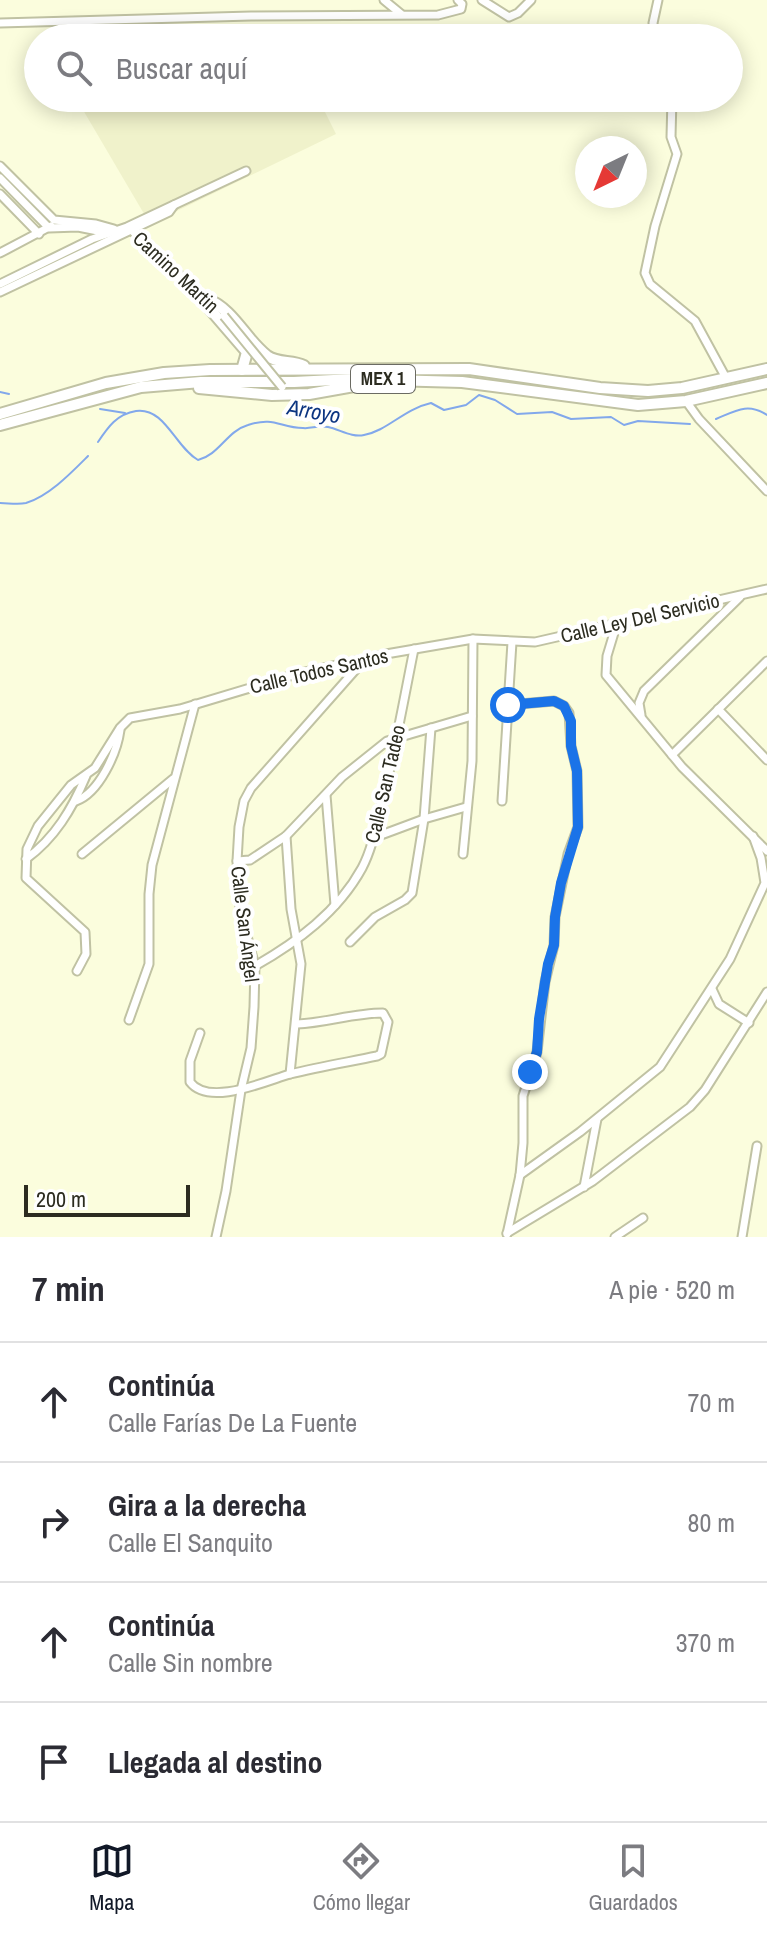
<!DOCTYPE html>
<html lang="es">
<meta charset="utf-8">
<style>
:root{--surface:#fff;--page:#f7f7f7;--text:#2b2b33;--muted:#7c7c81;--line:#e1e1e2;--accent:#111827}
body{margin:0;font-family:"Archivo Narrow",sans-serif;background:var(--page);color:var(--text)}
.compass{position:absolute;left:575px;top:136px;width:72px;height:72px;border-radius:50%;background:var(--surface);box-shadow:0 4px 20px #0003;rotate:223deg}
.scale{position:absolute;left:24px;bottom:20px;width:166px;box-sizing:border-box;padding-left:8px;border:4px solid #2c2c20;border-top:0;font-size:22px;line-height:28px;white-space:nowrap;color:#2c2c20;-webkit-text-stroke:6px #fff;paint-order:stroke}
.stop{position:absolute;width:24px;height:24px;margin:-18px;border:6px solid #1a73e8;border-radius:50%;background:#fff}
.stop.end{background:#1a73e8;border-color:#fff;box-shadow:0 2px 8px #0008}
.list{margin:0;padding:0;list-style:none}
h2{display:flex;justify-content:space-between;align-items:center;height:104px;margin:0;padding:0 32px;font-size:34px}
h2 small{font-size:26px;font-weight:400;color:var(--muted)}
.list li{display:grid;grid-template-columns:52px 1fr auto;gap:24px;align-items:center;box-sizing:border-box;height:120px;padding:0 32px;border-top:2px solid var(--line)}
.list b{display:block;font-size:30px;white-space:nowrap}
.list p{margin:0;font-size:26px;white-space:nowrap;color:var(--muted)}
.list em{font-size:26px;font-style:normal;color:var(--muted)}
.icon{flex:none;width:44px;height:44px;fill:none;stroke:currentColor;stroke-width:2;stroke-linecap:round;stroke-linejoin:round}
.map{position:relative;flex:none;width:767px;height:1237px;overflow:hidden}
.search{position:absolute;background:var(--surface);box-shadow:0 4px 20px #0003;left:24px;right:24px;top:24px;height:88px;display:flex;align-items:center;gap:20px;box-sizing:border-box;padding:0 28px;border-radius:44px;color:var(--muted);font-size:30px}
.sheet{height:584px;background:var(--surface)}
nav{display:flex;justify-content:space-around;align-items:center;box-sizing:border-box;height:112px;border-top:2px solid var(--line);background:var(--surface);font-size:22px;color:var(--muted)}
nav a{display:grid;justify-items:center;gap:4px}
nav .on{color:var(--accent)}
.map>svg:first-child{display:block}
.built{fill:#f0f2cb}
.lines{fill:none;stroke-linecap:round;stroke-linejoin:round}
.stream{stroke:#82a8eb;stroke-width:2}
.minor-casing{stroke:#c0c2a3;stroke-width:11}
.highway-casing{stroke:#c0c2a3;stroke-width:14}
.minor{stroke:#fff;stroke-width:7}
.highway{stroke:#fff;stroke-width:10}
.minor-bridge-casing{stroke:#c0c2a3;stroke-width:11;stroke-linecap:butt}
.minor-bridge{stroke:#fff;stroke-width:7}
.route{stroke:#1a73e8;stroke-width:10}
.labels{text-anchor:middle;stroke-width:8;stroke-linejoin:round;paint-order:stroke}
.shield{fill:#fff;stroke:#6b6b63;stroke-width:2}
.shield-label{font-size:18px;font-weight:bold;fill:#2c2c20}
.street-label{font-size:20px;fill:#2c2c20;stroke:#fff}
.water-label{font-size:22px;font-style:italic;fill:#0c3581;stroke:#fff}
</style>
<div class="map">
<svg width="767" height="1237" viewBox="0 0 767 1237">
<rect width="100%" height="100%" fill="#fbfddd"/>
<polygon class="built" points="76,98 318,98 336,134 150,224"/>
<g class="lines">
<g class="stream">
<polyline points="0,392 9,394"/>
<polyline points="100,409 125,413"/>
<path d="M716,419C735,411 748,402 767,415"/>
<path d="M98,442C108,427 117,414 136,411C165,407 175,447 198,460C219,455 227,431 248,425C275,416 280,428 303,428C311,429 318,425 328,427C339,429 352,438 364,435C387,431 404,409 431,403L444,410L466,405L479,395L495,400L517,414L552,412L571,419L611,417L624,425L638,421L690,424"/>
<path d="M0,503C8,503 18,505 26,503C49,496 71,473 88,456"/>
</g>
<defs>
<g id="minor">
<polyline points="384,0 401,14"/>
<polyline points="482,0 509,17 518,13 531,0"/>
<polyline points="0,23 251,16 438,15 461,9 462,4 458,0"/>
<polyline points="655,38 653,23 658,0"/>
<polyline points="672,98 671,137 677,154 655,226 645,273 650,284 695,321 726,378"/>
<polyline points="0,166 54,220 96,224 114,229"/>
<polyline points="0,178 49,228 78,227 108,233"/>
<polyline points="0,194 39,234"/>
<polyline points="129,228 208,301"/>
<polyline points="0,253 51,226"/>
<polyline points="0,284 92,239 127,227 246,171"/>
<polyline points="0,292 169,212 174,205"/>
<polyline points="686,401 699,419 767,491"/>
<polyline points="617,623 607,656 606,675 682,767 767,851"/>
<polyline points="718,709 767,760"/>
<polyline points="641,715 639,703 644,691 740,597"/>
<polyline points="672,755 767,661"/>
<polyline points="326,795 335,905"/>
<path d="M76,801C99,793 117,753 120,730"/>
<polyline points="502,801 512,642"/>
<polyline points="286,836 291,909 301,964 290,1074"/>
<polyline points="373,838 424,819 466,807"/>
<polyline points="82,854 173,779"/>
<polyline points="463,854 472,761 473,639"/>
<path d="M26,859C55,838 72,809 86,776"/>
<polyline points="237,861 250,860 286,836 342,777 387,741 472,716"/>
<polyline points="350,942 375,917 405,900 412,893 424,819 431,728"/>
<path d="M255,966C297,942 338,912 362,868C373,847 377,822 383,799C395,749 404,699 414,649"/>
<polyline points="77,971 86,954 85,932 26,878 27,849 38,826 71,785 95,768 120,728 130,718 180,709 300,673 386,654 473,639 535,642 767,589"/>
<polyline points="712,989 719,1004 749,1023"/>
<polyline points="129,1020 149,964 149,894 152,865 195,704"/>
<path d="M200,1033L190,1061V1082C209,1107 266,1081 290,1074C319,1067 348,1062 377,1056L381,1054L388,1022L383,1013C353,1013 326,1023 297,1024"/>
<polyline points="520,1175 580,1132 660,1067 730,959 765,883 761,858 753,836"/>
<polyline points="584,1187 597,1119"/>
<polyline points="507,1233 593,1181 690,1107 705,1090 767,992"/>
<polyline points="507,1234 520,1175 523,1143 523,1096 537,1052 545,982 554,945 555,917 568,854 578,827 577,771 571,746 569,713 564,706 554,701 508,705"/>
<polyline points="216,1237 226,1191 241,1090 251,1048 254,1007 255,966 240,910 237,861 239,827 244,801 251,788 365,659"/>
<polyline points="615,1237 643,1218"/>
<polyline points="742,1237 757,1146"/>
</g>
<g id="highway">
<path d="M207,299C234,310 245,339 267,356C278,364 292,360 304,366"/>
<polyline points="207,299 210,309 247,352 242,370"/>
<polyline points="199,388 272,395 309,394 354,386"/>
<polyline points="0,414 106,383 164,373 210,370 469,369 600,388 648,391 682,388 767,369"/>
<polyline points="0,425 141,387 201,382 294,382 354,379 462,382 638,405 686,401 767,383"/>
</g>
</defs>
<use href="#minor" class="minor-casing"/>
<use href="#highway" class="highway-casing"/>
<use href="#minor" class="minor"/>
<use href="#highway" class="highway"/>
<defs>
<polyline id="minor-bridge" points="224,316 282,387"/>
</defs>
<use href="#minor-bridge" class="minor-bridge-casing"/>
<use href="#minor-bridge" class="minor-bridge"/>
</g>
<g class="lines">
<polyline class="route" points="508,705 554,701 564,706 571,721 571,746 577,771 578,827 561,883 555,917 554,945 548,964 539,1019 537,1052 530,1072"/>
</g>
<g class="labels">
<rect class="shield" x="351" y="365" width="64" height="28" rx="6"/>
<g class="shield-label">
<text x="383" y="385">MEX 1</text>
</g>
<g class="street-label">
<text transform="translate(176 272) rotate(43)" y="7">Camino Martin</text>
<text transform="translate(640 618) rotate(-13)" y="7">Calle Ley Del Servicio</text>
<text transform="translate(319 671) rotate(-13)" y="7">Calle Todos Santos</text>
<text transform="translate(385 784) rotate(-77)" y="7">Calle San Tadeo</text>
<text transform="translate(245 924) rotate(83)" y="7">Calle San Ángel</text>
</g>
<g class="water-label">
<text transform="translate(314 411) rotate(10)" y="8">Arroyo</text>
</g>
</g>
</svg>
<svg class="compass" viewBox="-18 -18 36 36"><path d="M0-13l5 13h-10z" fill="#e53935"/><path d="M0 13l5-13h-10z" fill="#7c7c81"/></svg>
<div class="scale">200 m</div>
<div class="stop" style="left:508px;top:705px"></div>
<div class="stop end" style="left:530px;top:1072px"></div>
<div class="search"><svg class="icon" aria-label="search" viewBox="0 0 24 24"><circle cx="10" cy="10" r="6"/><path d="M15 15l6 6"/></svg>Buscar aquí</div>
</div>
<section class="sheet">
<h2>7 min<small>A pie · 520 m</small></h2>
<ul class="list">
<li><svg class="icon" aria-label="ahead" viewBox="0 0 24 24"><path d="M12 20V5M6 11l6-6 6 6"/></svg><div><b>Continúa</b><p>Calle Farías De La Fuente</p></div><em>70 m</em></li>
<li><svg class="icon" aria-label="right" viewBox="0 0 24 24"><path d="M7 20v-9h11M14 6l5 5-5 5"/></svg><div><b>Gira a la derecha</b><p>Calle El Sanquito</p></div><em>80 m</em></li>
<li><svg class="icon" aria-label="ahead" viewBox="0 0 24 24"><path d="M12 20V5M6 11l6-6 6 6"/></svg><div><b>Continúa</b><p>Calle Sin nombre</p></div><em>370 m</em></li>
<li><svg class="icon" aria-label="arrive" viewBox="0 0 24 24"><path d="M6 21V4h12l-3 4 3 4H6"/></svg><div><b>Llegada al destino</b></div></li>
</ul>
</section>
<nav>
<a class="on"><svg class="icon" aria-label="map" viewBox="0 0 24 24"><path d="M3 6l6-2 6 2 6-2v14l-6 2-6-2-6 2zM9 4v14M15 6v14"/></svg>Mapa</a>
<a><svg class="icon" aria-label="directions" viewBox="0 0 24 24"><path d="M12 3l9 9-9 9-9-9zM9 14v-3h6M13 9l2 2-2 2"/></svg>Cómo llegar</a>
<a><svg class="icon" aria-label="saved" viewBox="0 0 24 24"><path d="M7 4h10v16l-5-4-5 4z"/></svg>Guardados</a>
</nav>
